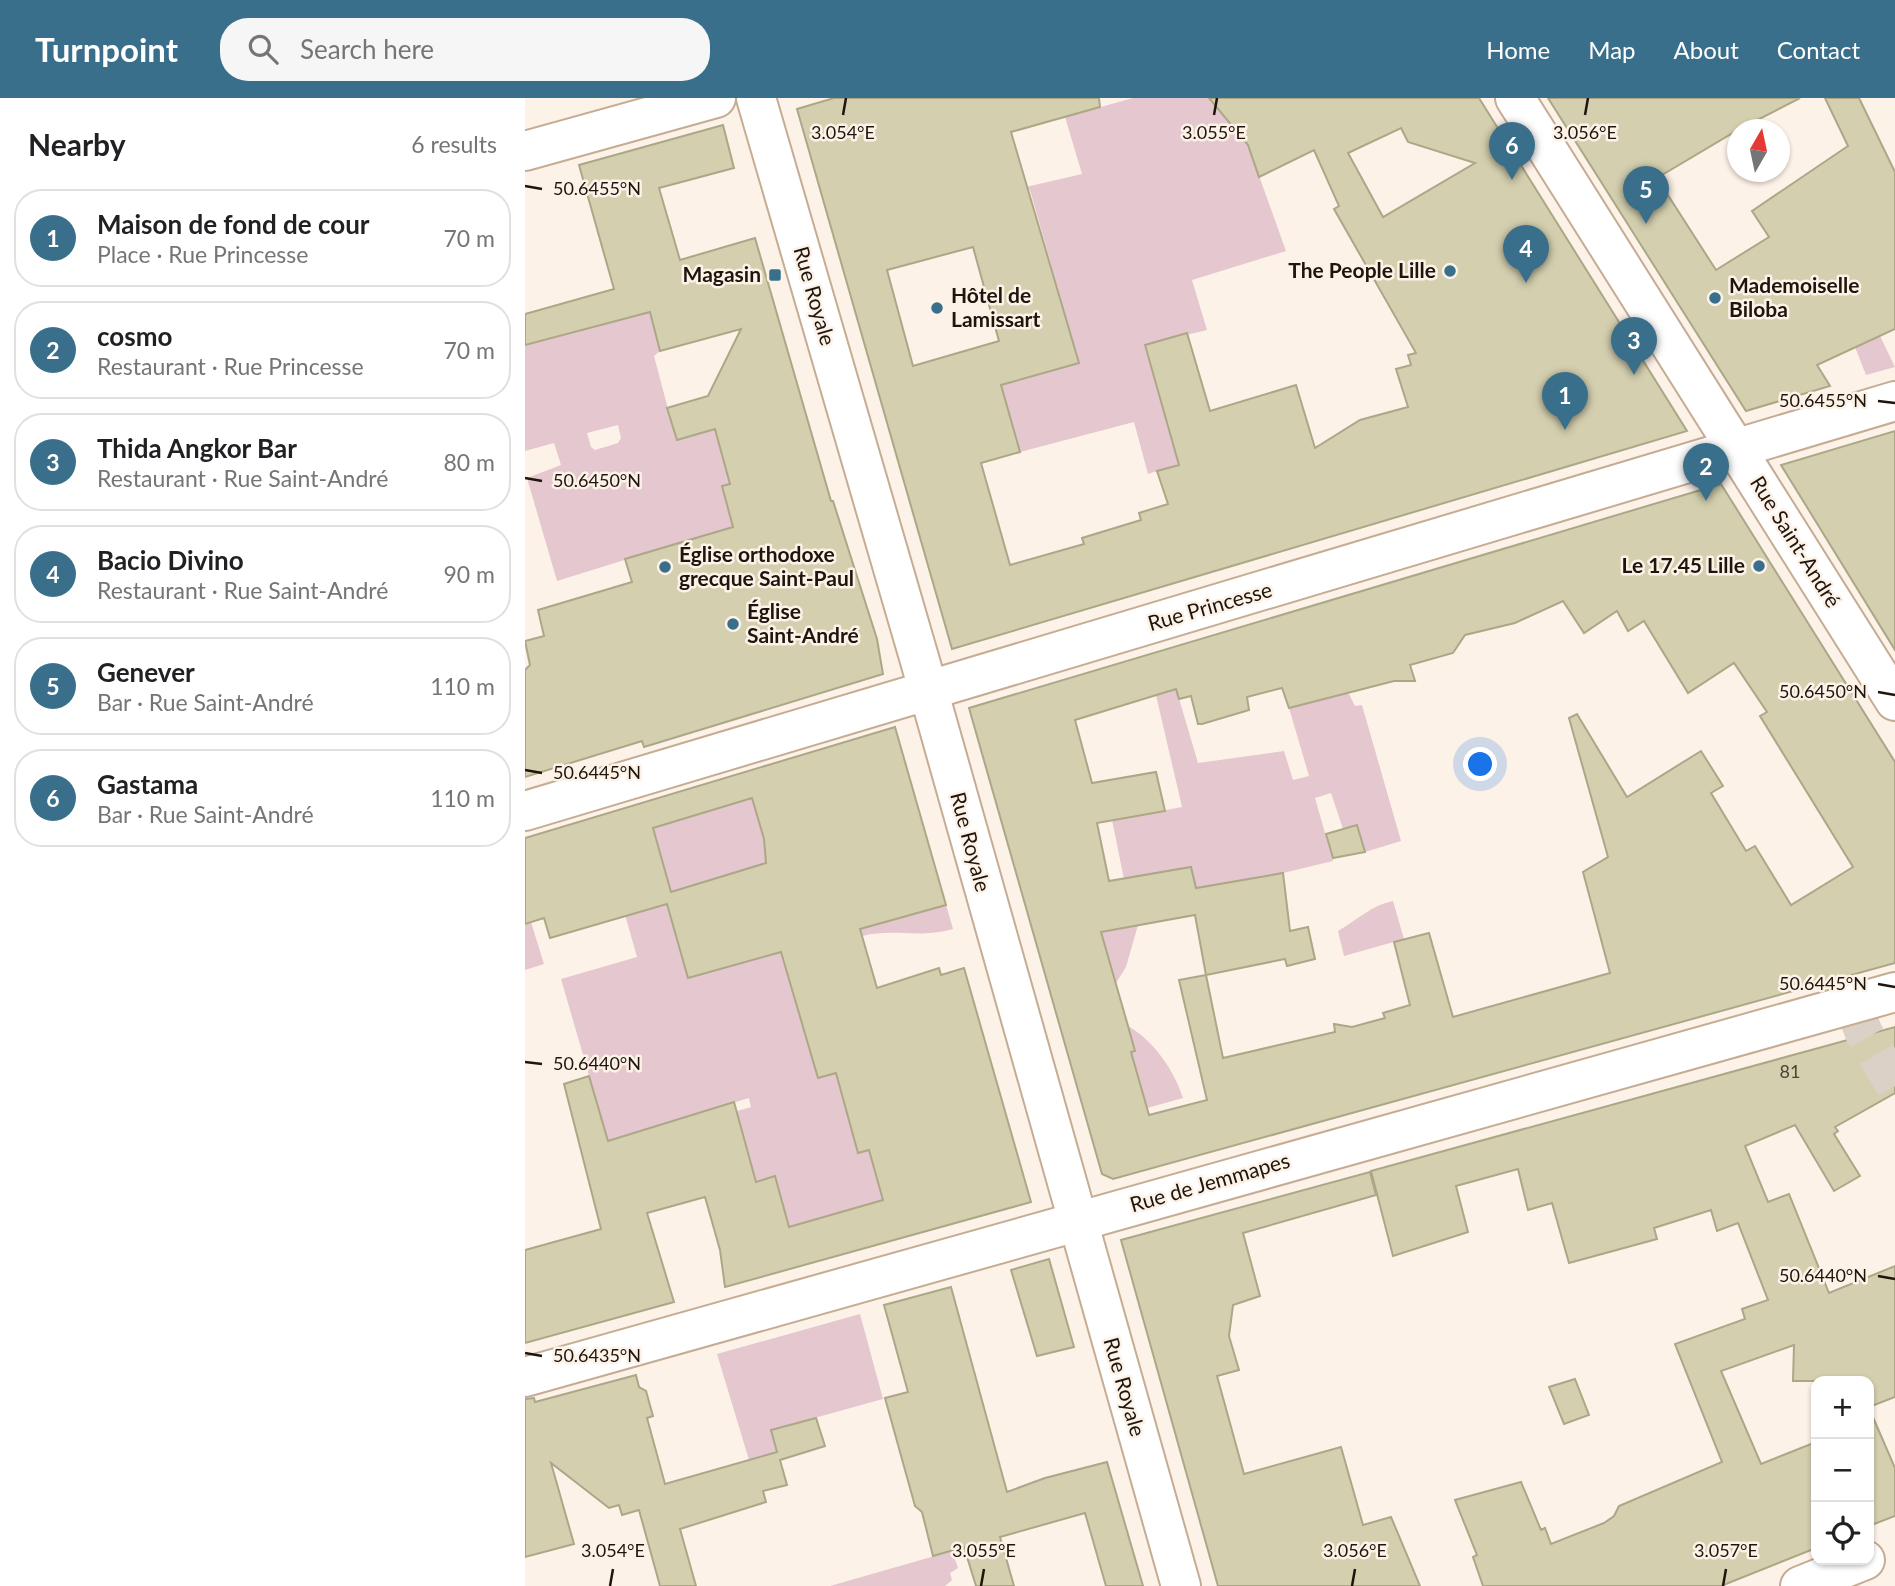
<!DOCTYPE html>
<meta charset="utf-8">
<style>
:root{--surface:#fff;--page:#f6f6f6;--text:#202124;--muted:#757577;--line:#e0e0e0;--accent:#396f8b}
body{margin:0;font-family:Lato,sans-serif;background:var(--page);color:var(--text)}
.controls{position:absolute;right:21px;bottom:21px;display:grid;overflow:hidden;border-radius:14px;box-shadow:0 2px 5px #0004}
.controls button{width:63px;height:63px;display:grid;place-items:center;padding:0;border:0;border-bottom:2px solid var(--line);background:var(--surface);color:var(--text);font:35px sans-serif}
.compass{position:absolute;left:1202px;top:21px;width:63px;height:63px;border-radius:50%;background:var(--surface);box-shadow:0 2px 5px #0004;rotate:9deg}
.you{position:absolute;left:956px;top:667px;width:24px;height:24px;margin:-18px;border:5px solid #fff;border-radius:50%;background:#1a73e8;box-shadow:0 0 0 10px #1a73e833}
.badge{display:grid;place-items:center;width:46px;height:46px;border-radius:50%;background:var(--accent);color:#fff;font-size:23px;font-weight:700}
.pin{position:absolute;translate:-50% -58px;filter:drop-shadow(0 2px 4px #0008)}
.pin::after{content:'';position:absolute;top:37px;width:24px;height:21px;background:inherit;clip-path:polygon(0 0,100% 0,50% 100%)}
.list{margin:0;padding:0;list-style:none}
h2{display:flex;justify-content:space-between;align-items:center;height:91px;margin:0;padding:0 28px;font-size:30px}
h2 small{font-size:23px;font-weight:400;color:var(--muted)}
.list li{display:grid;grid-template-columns:46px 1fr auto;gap:21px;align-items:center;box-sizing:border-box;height:98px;margin:0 14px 14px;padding:0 14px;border:2px solid var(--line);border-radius:28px}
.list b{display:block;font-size:26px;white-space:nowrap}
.list p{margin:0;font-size:23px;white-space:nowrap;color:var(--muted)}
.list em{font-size:23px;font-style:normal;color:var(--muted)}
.icon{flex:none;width:38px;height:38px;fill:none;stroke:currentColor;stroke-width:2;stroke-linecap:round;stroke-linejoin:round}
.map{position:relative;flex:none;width:1370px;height:1488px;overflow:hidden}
header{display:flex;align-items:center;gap:42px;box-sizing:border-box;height:98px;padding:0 35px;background:var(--accent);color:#fff}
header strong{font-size:33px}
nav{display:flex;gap:38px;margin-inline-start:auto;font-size:24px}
.search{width:490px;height:63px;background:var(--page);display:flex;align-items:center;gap:18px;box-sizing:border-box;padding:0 24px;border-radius:28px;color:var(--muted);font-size:26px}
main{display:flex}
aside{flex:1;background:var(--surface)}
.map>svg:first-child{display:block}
.green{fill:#e5c7cf;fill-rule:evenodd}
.building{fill:#d4cfaf;stroke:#aca787;stroke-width:2;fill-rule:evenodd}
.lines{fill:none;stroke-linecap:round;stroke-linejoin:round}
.minor-tunnel{stroke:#dcd1c7;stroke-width:38;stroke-dasharray:38 19;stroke-linecap:butt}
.minor-casing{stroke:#c5ac93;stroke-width:42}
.minor{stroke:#fff;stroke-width:38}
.ticks{fill:none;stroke:#1e150c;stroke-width:2.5}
.poi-dot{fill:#396f8b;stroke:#fdf2e8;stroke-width:2.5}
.labels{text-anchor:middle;stroke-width:5;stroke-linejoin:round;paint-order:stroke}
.number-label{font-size:18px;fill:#4c4435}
.poi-label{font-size:21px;font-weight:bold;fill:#1e150c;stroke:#fdf2e8;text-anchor:start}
.street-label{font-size:21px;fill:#1e150c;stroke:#fdf2e8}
.ticks-label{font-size:18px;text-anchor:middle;fill:#1e150c;stroke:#fdf2e8;stroke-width:5;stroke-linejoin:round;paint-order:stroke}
</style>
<header>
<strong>Turnpoint</strong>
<div class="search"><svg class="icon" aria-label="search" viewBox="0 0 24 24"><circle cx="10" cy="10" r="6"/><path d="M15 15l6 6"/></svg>Search here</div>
<nav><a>Home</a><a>Map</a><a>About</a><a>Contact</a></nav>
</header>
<main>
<aside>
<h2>Nearby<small>6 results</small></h2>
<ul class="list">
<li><span class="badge">1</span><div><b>Maison de fond de cour</b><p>Place · Rue Princesse</p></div><em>70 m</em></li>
<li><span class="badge">2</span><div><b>cosmo</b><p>Restaurant · Rue Princesse</p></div><em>70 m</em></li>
<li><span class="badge">3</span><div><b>Thida Angkor Bar</b><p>Restaurant · Rue Saint-André</p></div><em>80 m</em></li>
<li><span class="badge">4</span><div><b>Bacio Divino</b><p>Restaurant · Rue Saint-André</p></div><em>90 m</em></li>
<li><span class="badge">5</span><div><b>Genever</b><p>Bar · Rue Saint-André</p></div><em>110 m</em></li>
<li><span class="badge">6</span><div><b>Gastama</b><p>Bar · Rue Saint-André</p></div><em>110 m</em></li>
</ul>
</aside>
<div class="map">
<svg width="1370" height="1488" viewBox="0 0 1370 1488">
<rect width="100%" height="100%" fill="#fdf2e8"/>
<g class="green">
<polygon points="608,0 683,0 723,47 761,153 667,182 682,232 619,247 654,366 623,376 609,324 495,354 486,322 454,331 444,295 554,265 505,92 501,89 557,76 540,19"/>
<path d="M125,213L135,253L129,258L151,341L190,331L205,386L197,389L208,432L170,440L32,483L2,380L36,367L29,345L0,353V247ZM93,327L96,340L93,345L70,352L66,349L62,335Z"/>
<polygon points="1355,238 1370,269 1341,277 1330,249"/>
<polygon points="650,587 673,665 759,653 768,682 784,678 764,610 823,594 830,608 837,607 876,743 840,754 832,727 818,731 806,695 790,700 808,763 758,775 671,790 666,769 618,777 600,786 587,722 657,709 630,593"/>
<polygon points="227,700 245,764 146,794 128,730"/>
<polygon points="139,795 163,880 256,854 293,980 311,975 333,1054 344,1052 377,1113 344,1106 264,1129 250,1079 231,1084 212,1013 226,1009 224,1000 83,1043 36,881 112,859 97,806"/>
<path d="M868,803L879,841L819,858L813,833C832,822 847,807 868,803Z"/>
<path d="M421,807L428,831C392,841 370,830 337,838L335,831Z"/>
<polygon points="565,807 613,827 601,869 591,885"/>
<polygon points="6,824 19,866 0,872 0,826"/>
<path d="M603,928C629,943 649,972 658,1000L622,1010L606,954L610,952Z"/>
<polygon points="335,1216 358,1301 246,1332 252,1354 224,1362 192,1256"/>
<polygon points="427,1453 433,1470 425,1475 427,1482 420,1488 305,1488"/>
</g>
<g class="building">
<path d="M309,0H574L575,9L486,34L554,265L476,287L495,354L456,365L485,467L559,446L557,440L616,422L614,415L643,406L632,373L654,367L620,247L662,235L685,313L771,287L790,350L835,322L883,309L871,271L886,267L883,257L891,255L809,111L814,108L789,52L734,79L723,47L684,0H954L1162,333L427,551L272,11ZM876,30L883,44L950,65L858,119L823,55ZM448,149L474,243L388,268L362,172Z"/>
<polygon points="1023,0 1275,0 1213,32 1132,80 1191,172 1244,139 1227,113 1323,48 1300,0 1334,0 1370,74 1370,231 1292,267 1305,288 1221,313"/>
<polygon points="198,27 209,70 134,90 155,162 230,140 306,403 308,403 352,541 358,576 119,649 117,643 0,679 0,572 5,567 0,543 19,538 13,512 107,484 100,461 208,429 197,388 205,386 190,331 152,342 142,310 183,298 216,231 135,253 125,214 0,247 0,216 89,191 54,67"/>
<polygon points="1370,333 1370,552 1256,367"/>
<path d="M1196,386L1370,664V865L588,1081L577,1076L444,610ZM1038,503L1059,535L1092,513L1103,533L1119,523L1163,595L1209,565L1242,614L1235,618L1328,769L1266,807L1230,748L1221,753L1186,695L1198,688L1176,653L1102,699L1052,616L1044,620L1083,759L1058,774L1085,875L928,919L904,835L869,844L885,907L858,915L860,920L827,929L809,926L810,934L698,960L681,877L760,861L762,868L790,861L783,829L765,833L758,775L671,790L666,769L584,783L572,725L640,713L631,674L567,685L550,622L651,591L654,601L666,598L673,626H677L724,612L722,599L757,590L764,610L869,583H890L885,567L928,555L940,537L990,525ZM670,817L681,877L654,882L682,1002L624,1017L606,954L610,953L603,928L576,834Z"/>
<path d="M370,629L421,807L335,831L352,890L414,870L416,877L439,870L506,1104L200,1189L195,1152L180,1099L122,1115L149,1204L0,1245V1152L76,1131L39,986L64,978L83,1043L209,1004L231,1084L250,1078L264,1129L358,1102L344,1052L333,1055L311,975L293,980L256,854L163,880L142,806L25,840L19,820L0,826V740ZM227,700L239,741L241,765L146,794L128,730Z"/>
<polygon points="832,727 840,754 808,760 801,736"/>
<polygon points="1370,929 1370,995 1310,1029 1313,1033 1309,1036 1335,1078 1309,1093 1270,1027 1220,1048 1243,1104 1264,1096 1304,1195 1370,1168 1370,1299 1344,1309 1344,1283 1268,1283 1269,1247 1196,1273 1236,1366 1291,1344 1291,1450 1196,1488 958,1488 948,1459 952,1457 930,1402 996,1384 1016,1432 1020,1430 1026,1446 1079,1425 1089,1418 1094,1408 1197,1364 1150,1246 1220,1221 1217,1211 1243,1202 1213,1125 1192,1133 1186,1112 1129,1130 1132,1141 1044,1165 1027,1105 1003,1112 993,1071 931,1088 943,1134 868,1158 846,1073"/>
<polygon points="845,1074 851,1097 718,1135 735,1198 708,1207 704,1238 714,1272 692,1278 719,1376 816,1349 838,1427 866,1419 895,1488 693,1488 596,1142"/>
<polygon points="524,1161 549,1249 512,1258 486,1172"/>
<polygon points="426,1189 482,1394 520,1380 582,1364 618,1488 581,1488 560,1415 475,1439 489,1488 451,1488 439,1449 408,1458 397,1414 390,1408 360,1300 383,1294 359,1207"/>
<polygon points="111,1277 114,1289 121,1293 128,1318 122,1320 140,1386 252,1354 246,1332 291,1320 300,1348 255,1362 262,1387 238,1393 241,1404 155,1431 171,1488 135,1488 114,1412 97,1417 94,1407 84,1410 26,1365 49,1446 0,1459 0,1301 9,1300 10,1304"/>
<polygon points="1050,1281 1064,1317 1039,1326 1024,1289"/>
<polygon points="1344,1310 1370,1370 1370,1418 1344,1428"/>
</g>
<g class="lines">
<polyline class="minor-tunnel" points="1327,905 1339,935 1370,988"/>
<defs>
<g id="minor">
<polyline points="231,0 395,563 656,1488"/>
<polyline points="990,0 1370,603"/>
<polyline points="0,53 191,0"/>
<polyline points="0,713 1370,303"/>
<polyline points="0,1279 1370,894"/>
<polyline points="1275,1488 1340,1462"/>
</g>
</defs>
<use href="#minor" class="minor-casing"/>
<use href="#minor" class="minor"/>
</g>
<path class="ticks" d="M318,17L321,0M689,17L692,0M1060,17L1063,0M0,88L17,91M1353,303L1370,305M0,380L17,383M1353,594L1370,597M0,672L17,675M1353,886L1370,889M0,964L17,966M1353,1178L1370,1181M0,1255L17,1258M85,1488L88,1471M456,1488L459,1471M827,1488L830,1471M1198,1488L1201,1471"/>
<g class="poi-dot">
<circle cx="925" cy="173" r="7"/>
<rect x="243" y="170" width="14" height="14" rx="3.5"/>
<circle cx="1190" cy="200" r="7"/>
<circle cx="412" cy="210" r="7"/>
<circle cx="1234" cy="468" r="7"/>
<circle cx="140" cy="469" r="7"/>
<circle cx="208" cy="526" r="7"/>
</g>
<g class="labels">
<g class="number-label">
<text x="1265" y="980">81</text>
</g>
<g class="poi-label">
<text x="911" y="180" text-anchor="end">The People Lille</text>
<text x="236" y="184" text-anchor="end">Magasin</text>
<text x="1204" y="195">Mademoiselle<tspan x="1204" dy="24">Biloba</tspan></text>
<text x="426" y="205">Hôtel de<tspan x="426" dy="24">Lamissart</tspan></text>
<text x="154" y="464">Église orthodoxe<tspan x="154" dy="24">grecque Saint-Paul</tspan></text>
<text x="1220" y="475" text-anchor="end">Le 17.45 Lille</text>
<text x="222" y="521">Église<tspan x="222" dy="24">Saint-André</tspan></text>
</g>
<g class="street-label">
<text transform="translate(289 198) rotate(74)" y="7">Rue Royale</text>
<text transform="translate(1270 444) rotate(58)" y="7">Rue Saint-André</text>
<text transform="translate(685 509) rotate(-16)" y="7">Rue Princesse</text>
<text transform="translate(445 744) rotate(75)" y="7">Rue Royale</text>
<text transform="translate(685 1085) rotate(-16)" y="7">Rue de Jemmapes</text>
<text transform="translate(599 1289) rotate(74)" y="7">Rue Royale</text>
</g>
</g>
<g class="ticks-label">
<text x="318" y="41">3.054°E</text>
<text x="689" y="41">3.055°E</text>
<text x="1060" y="41">3.056°E</text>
<text x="72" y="97">50.6455°N</text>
<text x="1298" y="309">50.6455°N</text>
<text x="72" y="389">50.6450°N</text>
<text x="1298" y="600">50.6450°N</text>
<text x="72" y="681">50.6445°N</text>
<text x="1298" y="892">50.6445°N</text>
<text x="72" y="972">50.6440°N</text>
<text x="1298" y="1184">50.6440°N</text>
<text x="72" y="1264">50.6435°N</text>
<text x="88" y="1459">3.054°E</text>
<text x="459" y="1459">3.055°E</text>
<text x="830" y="1459">3.056°E</text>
<text x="1201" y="1459">3.057°E</text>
</g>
</svg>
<div class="controls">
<button>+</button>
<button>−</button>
<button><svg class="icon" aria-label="locate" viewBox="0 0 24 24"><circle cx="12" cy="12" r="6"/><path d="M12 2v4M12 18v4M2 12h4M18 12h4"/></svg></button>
</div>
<svg class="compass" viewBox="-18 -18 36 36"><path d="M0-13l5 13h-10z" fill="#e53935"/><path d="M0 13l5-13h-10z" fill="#757577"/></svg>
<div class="you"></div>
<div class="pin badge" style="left:1040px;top:332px">1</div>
<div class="pin badge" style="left:1181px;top:403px">2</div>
<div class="pin badge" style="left:1109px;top:277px">3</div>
<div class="pin badge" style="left:1001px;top:185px">4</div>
<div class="pin badge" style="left:1121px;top:126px">5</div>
<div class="pin badge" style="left:987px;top:82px">6</div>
</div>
</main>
